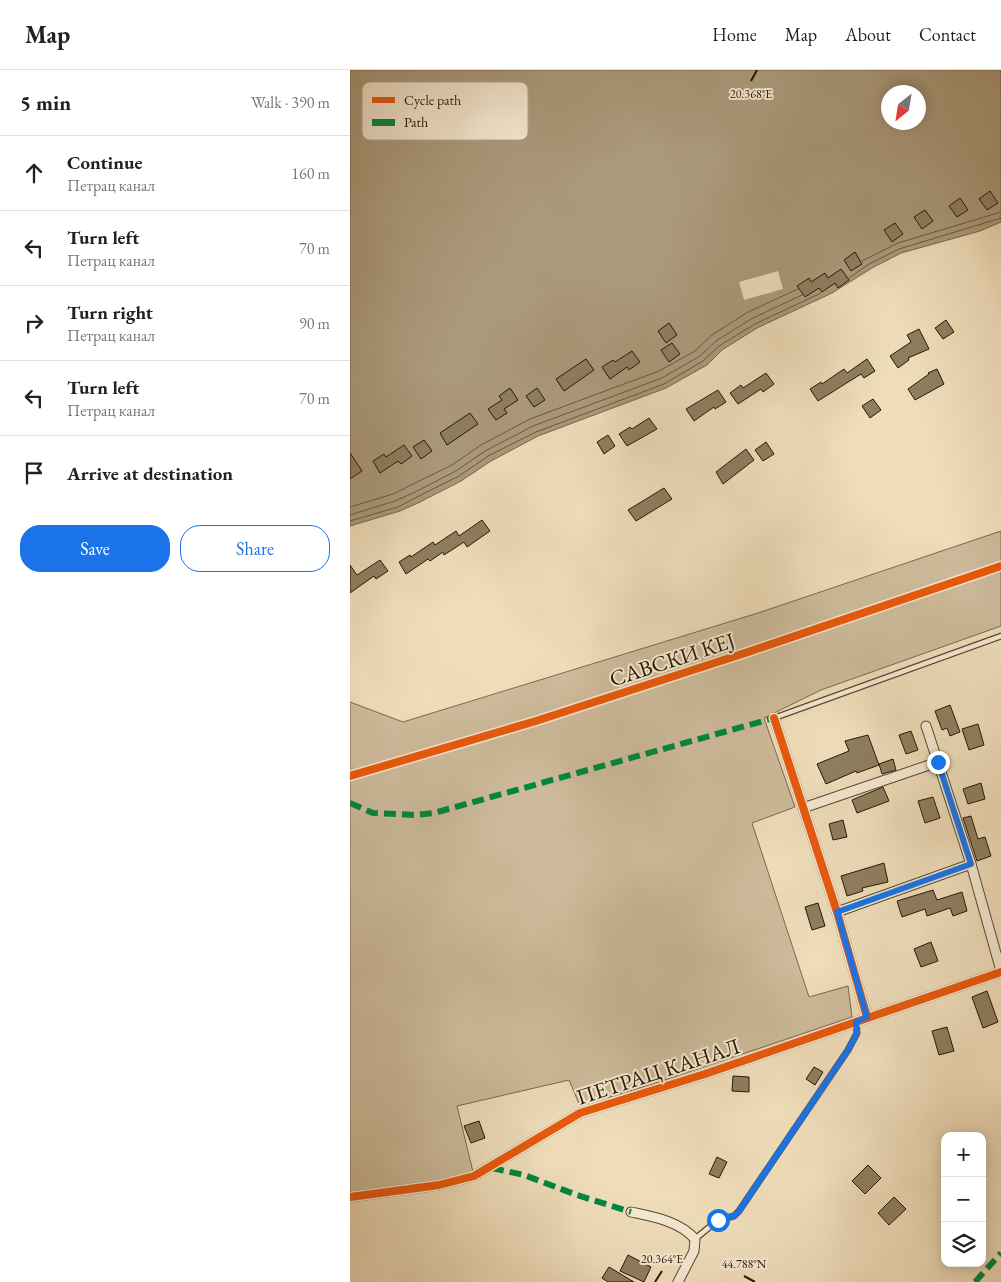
<!DOCTYPE html>
<meta charset="utf-8">
<style>
:root{--surface:#fff;--page:#f6f6f6;--text:#222;--muted:#767676;--line:#e0e0e0;--accent:#1a73e8}
body{margin:0;font-family:"EB Garamond",serif;background:var(--page);color:var(--text)}
.controls{position:absolute;right:15px;bottom:15px;display:grid;overflow:hidden;border-radius:10px;box-shadow:0 2px 12px #0003}
.controls button{width:45px;height:45px;display:grid;place-items:center;padding:0;border:0;border-bottom:1px solid var(--line);background:var(--surface);color:var(--text);font:25px sans-serif}
.compass{position:absolute;left:531px;top:15px;width:45px;height:45px;border-radius:50%;background:var(--surface);box-shadow:0 2px 12px #0003;rotate:210deg}
.stop{position:absolute;width:15px;height:15px;margin:-11px;border:4px solid #1a73e8;border-radius:50%;background:#fff}
.stop.end{background:#1a73e8;border-color:#fff;box-shadow:0 1px 5px #0008}
.list{margin:0;padding:0;list-style:none}
h2{display:flex;justify-content:space-between;align-items:center;height:65px;margin:0;padding:0 20px;font-size:21px}
h2 small{font-size:16px;font-weight:400;color:var(--muted)}
.list li{display:grid;grid-template-columns:32px 1fr auto;gap:15px;align-items:center;box-sizing:border-box;height:75px;padding:0 20px;border-top:1px solid var(--line)}
.list b{display:block;font-size:19px;white-space:nowrap}
.list p{margin:0;font-size:16px;white-space:nowrap;color:var(--muted)}
.list em{font-size:16px;font-style:normal;color:var(--muted)}
.actions{display:flex;gap:10px;padding:15px 20px}
.actions a{flex:1;padding:11px 0;border:1px solid var(--accent);border-radius:20px;text-align:center;font-size:18px;color:var(--accent)}
.actions .main{background:var(--accent);color:#fff}
.icon{flex:none;width:28px;height:28px;fill:none;stroke:currentColor;stroke-width:2;stroke-linecap:round;stroke-linejoin:round}
.map{position:relative;flex:none;width:651px;height:1212px;overflow:hidden}
header{display:flex;align-items:center;gap:30px;box-sizing:border-box;height:70px;padding:0 25px;background:var(--surface);border-bottom:1px solid var(--line)}
header strong{font-size:24px}
nav{display:flex;gap:28px;margin-inline-start:auto;font-size:18px}
main{display:flex}
aside{flex:1;background:var(--surface)}
.map>svg:first-child{display:block}
.green{fill:#cdbb9b;stroke:#7a694e}
.water{fill:#ab9a7b;stroke:#76664a;fill-rule:evenodd}
.pier{fill:#efddba}
.lines{fill:none;stroke-linecap:round;stroke-linejoin:round}
.shore{stroke:#69583e;stroke-width:1}
.building{fill:#8f7e61;stroke:#271701}
.service-casing{stroke:#59482f;stroke-width:7}
.minor-casing{stroke:#59482f;stroke-width:11}
.service{stroke:#f5e9d2;stroke-width:4.5}
.minor{stroke:#f5e9d2;stroke-width:9}
.quiet{stroke:#00873e;stroke-width:6;stroke-dasharray:12 6;stroke-linecap:butt}
.cycleway-casing{stroke:#f5e9d2;stroke-width:11}
.cycleway{stroke:#e8590c;stroke-width:8}
.route{stroke:#1a73e8;stroke-width:6}
.ticks{fill:none;stroke:#271701;stroke-width:2}
.labels{text-anchor:middle;stroke-width:4;stroke-linejoin:round;paint-order:stroke}
.street-label{font-size:22px;fill:#271701;stroke:#f5e9d2}
.key{fill:#f5e9d2;stroke:#b7aa93;stroke-width:1}
.key-label{font-size:14px;fill:#271701}
.ticks-label{font-size:12px;text-anchor:middle;fill:#271701;stroke:#f5e9d2;stroke-width:4;stroke-linejoin:round;paint-order:stroke}
</style>
<header>
<strong>Map</strong>
<nav><a>Home</a><a>Map</a><a>About</a><a>Contact</a></nav>
</header>
<main>
<aside>
<h2>5 min<small>Walk · 390 m</small></h2>
<ul class="list">
<li><svg class="icon" aria-label="ahead" viewBox="0 0 24 24"><path d="M12 20V5M6 11l6-6 6 6"/></svg><div><b>Continue</b><p>Петрац канал</p></div><em>160 m</em></li>
<li><svg class="icon" aria-label="left" viewBox="0 0 24 24"><path d="M17 20v-9H6M10 6l-5 5 5 5"/></svg><div><b>Turn left</b><p>Петрац канал</p></div><em>70 m</em></li>
<li><svg class="icon" aria-label="right" viewBox="0 0 24 24"><path d="M7 20v-9h11M14 6l5 5-5 5"/></svg><div><b>Turn right</b><p>Петрац канал</p></div><em>90 m</em></li>
<li><svg class="icon" aria-label="left" viewBox="0 0 24 24"><path d="M17 20v-9H6M10 6l-5 5 5 5"/></svg><div><b>Turn left</b><p>Петрац канал</p></div><em>70 m</em></li>
<li><svg class="icon" aria-label="arrive" viewBox="0 0 24 24"><path d="M6 21V4h12l-3 4 3 4H6"/></svg><div><b>Arrive at destination</b></div></li>
</ul>
<div class="actions"><a class="main">Save</a><a>Share</a></div>
</aside>
<div class="map">
<svg width="651" height="1212" viewBox="0 0 651 1212">
<rect width="100%" height="100%" fill="#efddba"/>
<filter id="stains"><feTurbulence type="fractalNoise" baseFrequency=".004" numOctaves="4"/><feColorMatrix values="0 0 0 0 .2 0 0 0 0 .09 0 0 0 0 .02 0 0 0 .5 -.17"/></filter>
<radialGradient id="worn" r=".72"><stop offset=".6" stop-color="#630" stop-opacity="0"/><stop offset="1" stop-color="#630" stop-opacity=".3"/></radialGradient>
<polygon class="green" points="651,461 651,556 471,620 414,648 445,737 402,753 459,927 498,916 502,947 309,1012 230,1036 219,1010 107,1036 124,1106 0,1127 0,632 53,652 408,543"/>
<path class="water" d="M0,0H651V152L630,161L551,183L522,198L482,223L407,258L372,280L357,295L316,318L188,366L141,391L111,411L70,432L50,441L0,456ZM538,22H568V52H538Z"/>
<polygon class="pier" points="428,201 433,219 394,230 389,212"/>
<g class="lines">
<g class="shore">
<polyline points="512,191 548,173 651,142"/>
<polyline points="499,208 519,194 549,179 651,148"/>
<polyline points="0,437 43,424 61,415 102,395 131,375 180,349 309,301 345,281 362,265 398,242 448,219"/>
<polyline points="0,445 45,431 65,422 106,401 135,381 183,356 312,308 350,286 366,271 401,249 452,225"/>
<polyline points="0,451 48,437 67,427 109,406 138,386 186,362 314,314 353,291 369,276 405,254 471,223"/>
</g>
</g>
<g class="building">
<polygon points="640,121 648,133 637,140 629,129"/>
<polygon points="610,128 618,140 607,147 599,136"/>
<polygon points="575,140 583,151 572,159 564,147"/>
<polygon points="545,153 553,164 542,172 534,160"/>
<polygon points="505,182 512,194 501,201 494,190"/>
<polygon points="491,199 499,210 488,218 485,213 472,222 469,218 455,227 447,216 459,208 461,212 475,203 478,208"/>
<polygon points="596,250 604,262 593,269 585,258"/>
<polygon points="319,253 327,265 316,273 308,261"/>
<polygon points="569,259 579,279 558,288 559,290 548,298 540,286 561,272 557,265"/>
<polygon points="322,273 330,284 319,292 311,280"/>
<polygon points="282,281 290,292 279,300 277,297 260,309 252,297 263,290 265,292"/>
<polygon points="236,289 244,300 214,321 206,309"/>
<polygon points="517,289 525,301 514,308 511,304 468,331 460,319 471,312 472,314 494,299 497,303"/>
<polygon points="587,299 594,314 565,330 558,319 579,304 578,303"/>
<polygon points="416,303 424,314 413,322 411,319 388,334 380,323 391,315 393,318"/>
<polygon points="160,318 168,330 154,339 157,343 146,350 138,339 152,330 149,326"/>
<polygon points="187,318 195,330 184,337 176,326"/>
<polygon points="368,320 376,332 365,339 364,337 344,351 336,339"/>
<polygon points="523,329 531,340 520,348 512,336"/>
<polygon points="120,343 128,354 97,375 90,363"/>
<polygon points="299,348 307,359 277,376 269,364 280,357 282,359"/>
<polygon points="258,365 265,376 254,384 247,372"/>
<polygon points="74,370 82,381 71,389 63,377"/>
<polygon points="416,372 424,384 413,391 405,380"/>
<polygon points="54,375 62,386 51,394 48,391 30,403 23,391 34,384 36,387"/>
<polygon points="396,379 404,390 373,414 366,402"/>
<polygon points="0,383 12,401 0,409"/>
<polygon points="314,418 322,429 286,451 278,440"/>
<polygon points="132,450 140,461 117,477 114,472 94,485 93,482 80,491 78,489 56,504 49,492 60,485 61,487 83,472 85,475 106,461 109,466"/>
<polygon points="30,490 38,501 26,509 24,506 0,523 0,495 7,505"/>
<polygon points="600,635 610,662 600,666 597,658 592,660 585,641"/>
<polygon points="628,654 634,675 619,680 612,659"/>
<polygon points="561,661 568,680 556,684 549,665"/>
<polygon points="518,665 529,695 507,703 506,701 476,714 467,694 499,681 495,671"/>
<polygon points="543,689 546,700 532,704 529,694"/>
<polygon points="631,713 635,729 618,734 613,719"/>
<polygon points="533,717 539,731 507,743 502,730"/>
<polygon points="583,727 590,748 575,753 568,731"/>
<polygon points="621,746 628,769 635,767 641,786 627,791 613,748"/>
<polygon points="493,750 497,767 483,770 479,754"/>
<polygon points="534,793 538,812 512,818 513,821 497,826 491,806"/>
<polygon points="583,820 587,830 612,822 617,841 603,846 600,838 577,846 575,839 552,847 547,831"/>
<polygon points="468,833 475,856 462,860 455,837"/>
<polygon points="581,872 588,891 571,897 564,879"/>
<polygon points="637,921 648,952 633,958 622,927"/>
<polygon points="597,957 604,981 589,985 582,961"/>
<polygon points="464,997 473,1002 465,1015 456,1009"/>
<polygon points="383,1006 399,1007 399,1022 382,1021"/>
<polygon points="129,1051 135,1068 121,1073 114,1056"/>
<polygon points="367,1087 377,1092 369,1108 359,1104"/>
<polygon points="518,1095 531,1108 515,1124 502,1111"/>
<polygon points="544,1127 556,1139 539,1155 528,1143"/>
<polygon points="278,1185 301,1197 294,1212 270,1201"/>
<polygon points="259,1197 284,1212 258,1212 252,1208"/>
</g>
<g class="lines">
<defs>
<g id="service">
<polyline points="424,648 651,566"/>
<polyline points="0,706 186,651 395,583 651,496"/>
<polyline points="345,1169 368,1150 384,1146 389,1141 498,980 507,963 506,952"/>
</g>
<g id="minor">
<polyline points="424,648 487,842 517,947"/>
<polyline points="576,656 621,794 651,901"/>
<polyline points="453,738 588,692"/>
<polyline points="487,842 621,794"/>
<polyline points="0,1127 89,1115 124,1106 230,1043 355,1004 651,902"/>
<path d="M281,1142C304,1147 329,1151 345,1169L344,1181L328,1212"/>
</g>
</defs>
<use href="#service" class="service-casing"/>
<use href="#minor" class="minor-casing"/>
<use href="#service" class="service"/>
<use href="#minor" class="minor"/>
<g class="quiet">
<polyline points="0,733 23,743 66,745 84,743 424,648"/>
<polyline points="142,1098 174,1105 227,1125 281,1142"/>
<polyline points="625,1212 651,1183"/>
</g>
<defs>
<g id="cycleway">
<polyline points="424,648 487,842 517,947"/>
<polyline points="0,706 186,651 395,583 651,496"/>
<polyline points="0,1127 89,1115 124,1106 230,1043 355,1004 651,902"/>
</g>
</defs>
<use href="#cycleway" class="cycleway-casing"/>
<use href="#cycleway" class="cycleway"/>
</g>
<g class="lines">
<polyline class="route" points="368,1150 384,1146 389,1141 498,980 507,963 506,952 517,947 487,842 621,794 588,692"/>
</g>
<path class="ticks" d="M401,11L407,0M394,1206L405,1212M305,1212L312,1201"/>
<g class="labels">
<g class="street-label">
<text transform="translate(322 589) rotate(-18)" y="8">САВСКИ КЕЈ</text>
<text transform="translate(308 1001) rotate(-18)" y="8">ПЕТРАЦ КАНАЛ</text>
</g>
</g>
<rect x="12" y="12" width="166" height="58" rx="8" class="key"/>
<rect x="22" y="27" width="23" height="6" fill="#e8590c"/>
<rect x="22" y="49" width="23" height="7" fill="#00873e"/>
<g class="key-label">
<text x="54" y="35">Cycle path</text>
<text x="54" y="57">Path</text>
</g>
<g class="ticks-label">
<text x="401" y="28">20.368°E</text>
<text x="312" y="1193">20.364°E</text>
<text x="394" y="1198">44.788°N</text>
</g>
<rect width="100%" height="100%" filter="url(#stains)"/>
<rect width="100%" height="100%" fill="url(#worn)"/>
</svg>
<div class="controls">
<button>+</button>
<button>−</button>
<button><svg class="icon" aria-label="layers" viewBox="0 0 24 24"><path d="M12 4l9 5-9 5-9-5zM3 14l9 5 9-5"/></svg></button>
</div>
<svg class="compass" viewBox="-18 -18 36 36"><path d="M0-13l5 13h-10z" fill="#e53935"/><path d="M0 13l5-13h-10z" fill="#767676"/></svg>
<div class="stop" style="left:368px;top:1150px"></div>
<div class="stop end" style="left:588px;top:692px"></div>
</div>
</main>
